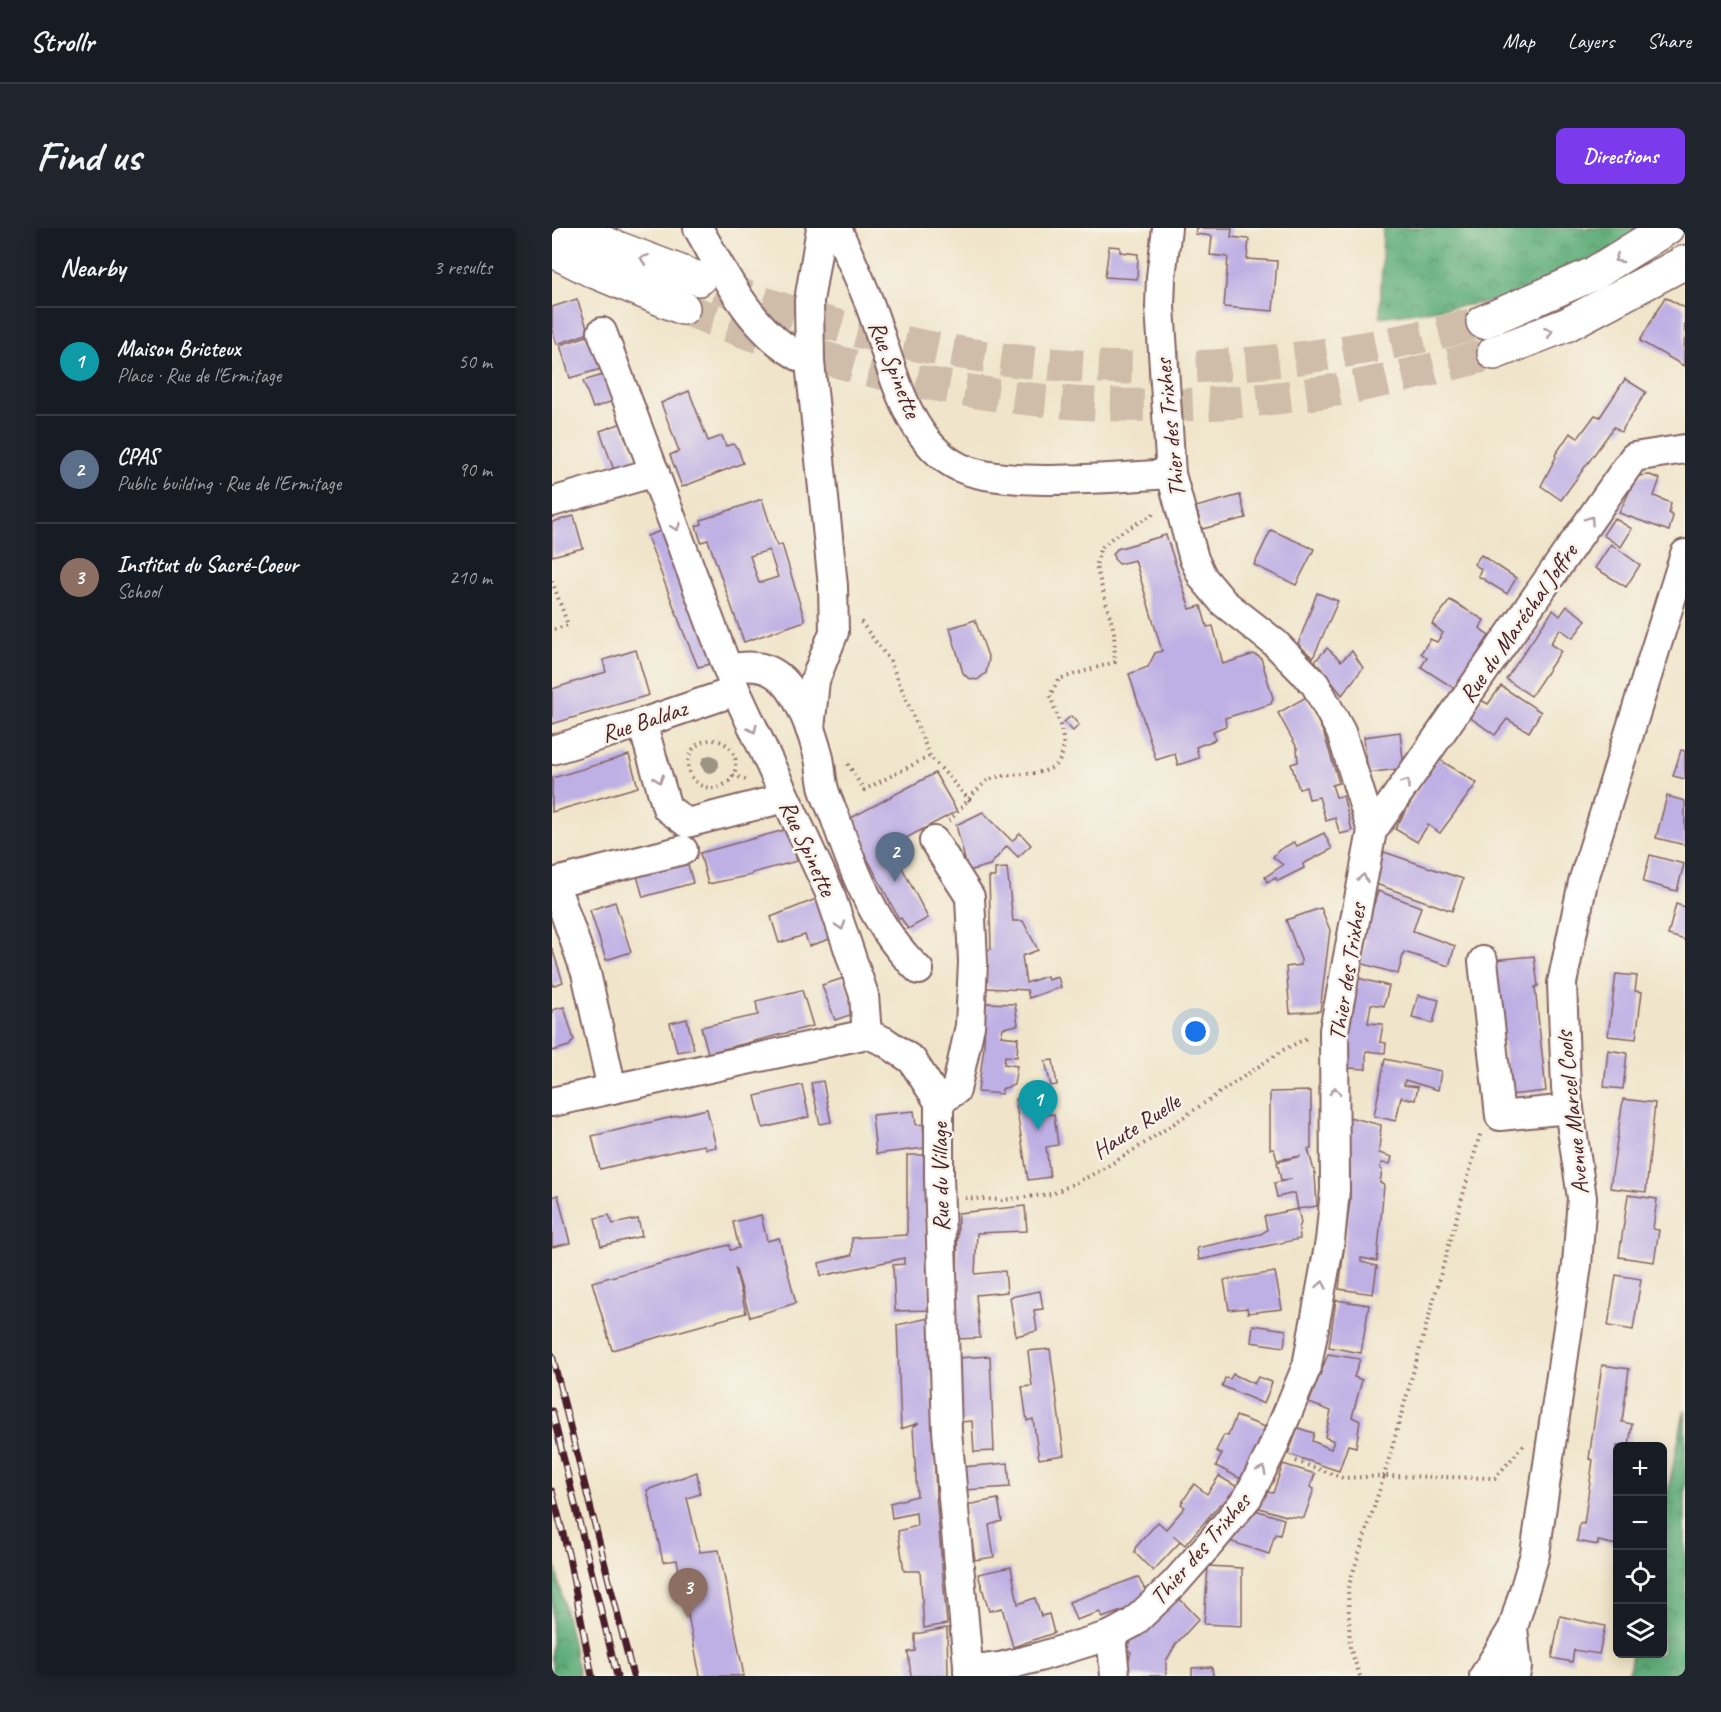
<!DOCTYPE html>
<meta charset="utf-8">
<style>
:root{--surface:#171b24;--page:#20242c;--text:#f1f3f6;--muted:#9ea1a6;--line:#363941;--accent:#7c3aed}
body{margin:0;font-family:Caveat,sans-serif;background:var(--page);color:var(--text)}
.controls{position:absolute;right:18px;bottom:18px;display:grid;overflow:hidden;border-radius:9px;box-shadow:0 3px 15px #0003}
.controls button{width:54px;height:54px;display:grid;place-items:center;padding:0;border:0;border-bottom:2px solid var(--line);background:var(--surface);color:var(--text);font:30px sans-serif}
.you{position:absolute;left:644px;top:804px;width:21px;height:21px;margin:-15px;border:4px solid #fff;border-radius:50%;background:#1a73e8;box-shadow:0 0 0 9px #1a73e833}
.badge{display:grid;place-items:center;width:39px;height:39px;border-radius:50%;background:var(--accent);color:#fff;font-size:20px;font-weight:700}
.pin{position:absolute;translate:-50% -50px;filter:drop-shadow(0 2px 3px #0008)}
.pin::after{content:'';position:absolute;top:32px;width:21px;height:18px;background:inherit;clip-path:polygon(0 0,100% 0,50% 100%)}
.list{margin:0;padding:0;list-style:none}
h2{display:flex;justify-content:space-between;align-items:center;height:78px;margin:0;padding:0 24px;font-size:26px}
h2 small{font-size:20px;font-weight:400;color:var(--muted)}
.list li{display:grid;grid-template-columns:39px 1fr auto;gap:18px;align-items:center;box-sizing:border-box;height:108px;padding:0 24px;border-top:2px solid var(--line)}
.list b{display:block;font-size:22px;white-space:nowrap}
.list p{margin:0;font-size:20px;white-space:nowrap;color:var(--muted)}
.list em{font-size:20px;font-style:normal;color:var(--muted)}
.icon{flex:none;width:33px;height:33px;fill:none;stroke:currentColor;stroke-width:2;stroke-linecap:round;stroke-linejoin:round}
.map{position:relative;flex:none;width:1133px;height:1448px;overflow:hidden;border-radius:9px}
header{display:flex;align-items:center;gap:36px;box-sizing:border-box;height:84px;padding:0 30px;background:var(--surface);border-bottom:2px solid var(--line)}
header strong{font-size:28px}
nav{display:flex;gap:33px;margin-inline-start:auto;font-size:21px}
.intro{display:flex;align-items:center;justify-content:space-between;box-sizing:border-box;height:144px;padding:0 36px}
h1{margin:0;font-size:42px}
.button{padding:15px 27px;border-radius:9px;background:var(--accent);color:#fff;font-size:21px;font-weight:700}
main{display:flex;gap:36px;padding:0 36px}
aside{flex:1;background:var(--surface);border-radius:9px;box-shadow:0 3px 15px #0003}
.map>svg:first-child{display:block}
.forest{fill:url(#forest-crowns);stroke:#546652;stroke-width:1.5}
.building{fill:#beafe4;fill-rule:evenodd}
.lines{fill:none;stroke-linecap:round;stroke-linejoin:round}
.major-tunnel{stroke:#cfbdaa;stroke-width:33;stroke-dasharray:33 16;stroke-linecap:butt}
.minor-casing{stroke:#846463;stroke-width:32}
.major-casing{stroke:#846463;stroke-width:36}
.path{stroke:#846463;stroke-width:4;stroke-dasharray:1.5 4.5;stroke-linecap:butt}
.minor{stroke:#fff;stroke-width:28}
.major{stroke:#fff;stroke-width:33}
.rail-casing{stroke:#4a1f2b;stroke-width:7}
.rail{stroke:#f7f3e8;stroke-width:4.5;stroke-dasharray:14;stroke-linecap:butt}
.tree{fill:#9b9483}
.oneway{stroke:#ae9aa0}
.labels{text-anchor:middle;stroke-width:5;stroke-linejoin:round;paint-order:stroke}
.street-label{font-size:24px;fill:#4a1f2b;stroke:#f7f3e8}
</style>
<header>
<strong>Strollr</strong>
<nav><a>Map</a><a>Layers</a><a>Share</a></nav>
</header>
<div class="intro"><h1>Find us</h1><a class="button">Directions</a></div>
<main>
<aside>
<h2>Nearby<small>3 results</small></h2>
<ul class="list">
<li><span class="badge" style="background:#0f9aa8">1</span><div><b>Maison Bricteux</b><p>Place · Rue de l'Ermitage</p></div><em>50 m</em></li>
<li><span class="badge" style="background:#5c6f8a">2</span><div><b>CPAS</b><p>Public building · Rue de l'Ermitage</p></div><em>90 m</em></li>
<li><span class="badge" style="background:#8d6e63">3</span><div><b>Institut du Sacré-Coeur</b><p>School</p></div><em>210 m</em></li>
</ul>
</aside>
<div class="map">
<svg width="1133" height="1448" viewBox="0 0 1133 1448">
<defs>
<pattern id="forest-crowns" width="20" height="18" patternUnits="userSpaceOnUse" patternTransform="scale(1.5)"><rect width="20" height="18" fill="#5ead79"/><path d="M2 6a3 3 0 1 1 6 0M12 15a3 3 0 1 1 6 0" fill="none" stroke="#508c63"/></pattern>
</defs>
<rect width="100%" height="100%" fill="#f7f3e8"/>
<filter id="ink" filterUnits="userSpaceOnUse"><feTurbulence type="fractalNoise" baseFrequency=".0167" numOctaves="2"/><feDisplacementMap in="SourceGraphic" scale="12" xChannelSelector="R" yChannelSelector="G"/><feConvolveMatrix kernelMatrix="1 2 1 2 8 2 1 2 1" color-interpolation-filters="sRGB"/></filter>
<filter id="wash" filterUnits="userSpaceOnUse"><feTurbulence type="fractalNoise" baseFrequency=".008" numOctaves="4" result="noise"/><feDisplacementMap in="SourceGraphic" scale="24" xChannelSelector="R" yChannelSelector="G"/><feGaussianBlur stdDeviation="1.35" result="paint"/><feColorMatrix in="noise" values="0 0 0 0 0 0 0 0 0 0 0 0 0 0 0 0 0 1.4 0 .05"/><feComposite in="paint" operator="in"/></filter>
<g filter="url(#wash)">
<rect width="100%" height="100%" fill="#f0e5ca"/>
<g class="forest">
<polygon points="831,0 1095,0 1067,20 947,73 828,89"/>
<polygon points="1133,1181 1133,1448 1076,1448 1080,1426 1110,1426 1111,1285"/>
<polygon points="0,1323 27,1448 0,1448"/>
</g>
<g id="blocks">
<g class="building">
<polygon points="644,0 680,0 679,9 697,11 695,31 725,33 721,83 672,79 676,29 658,27 660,8 643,6"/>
<polygon points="557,18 568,19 568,24 586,26 585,51 553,49"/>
<polygon points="1113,69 1133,80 1132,138 1088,113"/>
<polygon points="25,71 37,105 5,116 0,103 0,79"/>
<polygon points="38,107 49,141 18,150 8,117"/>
<polygon points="51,147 61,173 41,180 31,153"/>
<polygon points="1073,151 1094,164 1069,204 1062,199 1009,272 989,258 1004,229 1003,227 1018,205 1026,210 1043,187 1048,189"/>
<polygon points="137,163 156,213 170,208 174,218 181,216 186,221 191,235 130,259 118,227 127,223 109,175"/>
<polygon points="70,195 85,236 63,245 48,203"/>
<polygon points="1098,247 1108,251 1102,268 1119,275 1117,285 1121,288 1117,303 1067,285 1085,248"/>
<polygon points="688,267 694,290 650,301 644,279"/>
<path d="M210,271L225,318L230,316L253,393L192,414L156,312L149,314L144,298L150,296L149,292ZM217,322L226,349L207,355L198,328Z"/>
<polygon points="22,288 31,320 0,328 0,294"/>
<polygon points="1062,290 1080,301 1069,319 1051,307"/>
<polygon points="114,301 167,434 146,439 131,403 95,308"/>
<polygon points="719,302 762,321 744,357 702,337"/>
<polygon points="614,307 638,381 649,378 655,399 661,398 671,436 702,426 709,430 721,470 719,476 673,490 674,498 661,503 663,512 644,519 647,530 626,537 623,526 604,532 577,446 596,439 603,425 610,423 583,332 567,336 562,331 561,326 565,321"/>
<polygon points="1059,316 1088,337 1074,359 1043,340"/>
<polygon points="929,327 964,350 955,366 926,348 929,341 922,336"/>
<polygon points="765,365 786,373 761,430 746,416"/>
<polygon points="898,372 932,392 928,400 937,408 903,461 869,439 875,430 869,425 878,411 885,414 891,405 880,396"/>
<polygon points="1015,378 1034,392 1021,410 1008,401 998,416 1009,423 979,468 954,451 1001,382 1008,388"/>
<polygon points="423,392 437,431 434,445 425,452 416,450 411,445 398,400"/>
<polygon points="775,420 789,433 800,423 811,440 790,467 763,433"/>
<polygon points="84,422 97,467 0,496 0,461 54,444 51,432"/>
<polygon points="949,458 989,484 977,504 955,491 943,507 916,488 929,472 936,476"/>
<polygon points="754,469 772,506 787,555 780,557 784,569 791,568 800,603 788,606 783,590 774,593 767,569 757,571 754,559 747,561 739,536 746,534 745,520 726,485"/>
<polygon points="519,488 527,497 521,503 512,494"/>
<polygon points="848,504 852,540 816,545 812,509"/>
<polygon points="1129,522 1133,523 1133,551 1121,548"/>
<polygon points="77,527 86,559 0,584 0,550"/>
<polygon points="885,530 925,555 888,605 876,597 865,614 843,601"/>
<polygon points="383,545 405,583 339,618 376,690 356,701 349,690 347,691 295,592"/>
<polygon points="1115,568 1133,573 1133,617 1104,610"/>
<polygon points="431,584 460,613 468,605 479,617 466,629 455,618 438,637 416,643 404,597"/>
<polygon points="236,601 245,633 200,645 200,647 156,656 148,625"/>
<polygon points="772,605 780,621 751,636 752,640 726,653 724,650 715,654 713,649 731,637 721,629 727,622 742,614 745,618"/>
<polygon points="832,624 911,651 900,683 821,655"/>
<polygon points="1098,627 1132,636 1125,663 1091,654"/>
<polygon points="134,629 141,655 91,669 84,644"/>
<polygon points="455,640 461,693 471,693 486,722 470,728 474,755 495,748 496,752 506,749 509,759 477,770 475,762 434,760 435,722 439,721 437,649 443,649 443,641"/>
<polygon points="826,663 869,679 861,703 903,718 897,738 852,724 846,746 808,735 814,712 811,711"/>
<polygon points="264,671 278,711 257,718 253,707 227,715 219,689"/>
<polygon points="63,674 79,724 54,732 38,682"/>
<polygon points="1124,676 1133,679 1133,712 1116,707"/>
<polygon points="769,680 778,702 768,783 738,785 734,739 749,737 749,732 734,692"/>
<polygon points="0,720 11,754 0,758"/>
<polygon points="982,728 986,758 983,759 994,863 957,867 942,732"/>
<polygon points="1064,746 1085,748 1083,763 1090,764 1084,811 1056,808"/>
<polygon points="292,750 303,781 301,786 283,792 270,757"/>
<polygon points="806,750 837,758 832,778 819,776 816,795 831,796 828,814 834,815 833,825 814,823 814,841 796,840 797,795"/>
<polygon points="250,762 261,798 156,825 149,799 206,787 204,773"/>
<polygon points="866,767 887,772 881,795 860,790"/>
<polygon points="433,775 463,776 466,797 451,800 449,808 466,810 465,829 453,828 452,836 465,838 462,857 450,861 450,866 426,864 432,819"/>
<polygon points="12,779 22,812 17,818 0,823 0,782"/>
<polygon points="135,791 142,821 125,824 118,795"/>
<polygon points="1056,822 1075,825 1071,861 1052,859"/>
<polygon points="833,831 889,843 886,862 853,852 852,857 866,859 863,872 849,869 844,893 822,888"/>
<polygon points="501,832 505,857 499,858 493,833"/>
<polygon points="271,853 279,894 268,896 259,855"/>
<polygon points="250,857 257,889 211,900 203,868"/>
<polygon points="759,863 759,921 756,921 763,946 765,978 746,981 743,965 725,969 722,955 740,951 729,952 725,934 749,928 725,932 722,921 718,921 718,864"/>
<polygon points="486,868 490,887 502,886 506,917 494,919 498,949 476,952 463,871"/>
<polygon points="1071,871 1103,875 1094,964 1058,960"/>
<polygon points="155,881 164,919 154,921 152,917 136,920 48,941 40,908"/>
<polygon points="362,883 364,897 371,896 373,920 324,926 320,887"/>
<polygon points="797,889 829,897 827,925 840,929 838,936 829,935 828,941 830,942 828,955 832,957 825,1033 809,1030 809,1034 825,1038 821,1066 787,1061 798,972"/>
<polygon points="355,927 373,927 374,1007 379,1082 343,1083 341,1037 352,1036 352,1030 269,1048 267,1035 300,1027 300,1010 355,1007"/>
<polygon points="6,967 18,1015 0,1019 0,969"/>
<polygon points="1076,967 1105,971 1101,1001 1107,1002 1102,1034 1067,1029"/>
<polygon points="473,978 475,1003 425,1005 423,1046 453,1043 455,1064 424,1067 428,1110 404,1111 406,985"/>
<polygon points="746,981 749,995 747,1000 748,1011 647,1032 645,1020 709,1006 715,1002 712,988"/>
<polygon points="57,987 61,996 86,991 90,1008 49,1018 43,990"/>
<polygon points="209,987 215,1013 227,1010 244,1075 198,1089 183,1039 194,1085 60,1122 40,1054 177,1017 178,1022 187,1020 181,994"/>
<polygon points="723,1044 730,1081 696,1085 695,1080 677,1082 672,1052"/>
<polygon points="1064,1047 1089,1051 1081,1102 1056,1098"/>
<polygon points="488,1063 491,1081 482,1082 485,1103 464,1108 458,1069"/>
<polygon points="784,1072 817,1077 809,1125 777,1119"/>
<polygon points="377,1090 384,1267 395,1396 372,1400 368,1343 352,1343 346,1303 365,1298 364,1285 340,1290 338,1275 365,1268 361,1199 367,1195 349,1201 345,1097"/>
<polygon points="701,1097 734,1102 732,1119 699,1114"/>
<polygon points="498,1121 512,1227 487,1231 481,1191 475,1193 470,1159 480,1158 476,1123"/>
<polygon points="776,1126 808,1131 802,1149 810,1152 800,1189 808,1193 804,1219 796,1217 787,1243 736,1226 746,1200 762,1205 760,1213 779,1221 782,1213 773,1209 779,1183 757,1175"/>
<polygon points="438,1128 442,1223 422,1224 420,1193 408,1194 405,1130"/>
<polygon points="1050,1137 1077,1141 1070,1194 1080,1196 1077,1218 1065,1218 1065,1317 1046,1313 1046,1317 1025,1313 1028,1295 1032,1296 1040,1239 1041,1232 1037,1231"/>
<polygon points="681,1146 702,1156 706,1149 720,1154 712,1176 670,1158 673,1150 678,1151"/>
<polygon points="684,1188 713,1199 691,1252 664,1238 670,1226 664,1223 672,1207 676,1208"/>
<polygon points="456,1235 458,1259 412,1262 410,1239"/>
<polygon points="731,1236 763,1246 758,1259 762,1261 752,1290 734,1288 704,1279 715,1264 721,1265"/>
<polygon points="145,1244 148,1266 135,1270 148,1324 167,1322 192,1448 148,1448 125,1332 111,1334 95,1262"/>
<polygon points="667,1248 687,1260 673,1279 668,1276 633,1317 621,1307 628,1314 601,1343 583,1325 583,1320 606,1294 614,1301 633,1279 629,1276 642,1256 655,1266"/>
<polygon points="446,1271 450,1293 437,1297 442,1329 423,1332 414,1277"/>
<polygon points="703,1282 732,1291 728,1307 723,1306 717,1326 677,1313"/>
<polygon points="656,1338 690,1340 690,1398 652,1396"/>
<polygon points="459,1339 466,1376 483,1370 489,1388 497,1386 502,1405 461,1419 450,1380 437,1383 426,1346"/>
<polygon points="586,1349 597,1369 589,1376 550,1390 548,1384 524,1392 517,1374"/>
<polygon points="625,1368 647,1391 624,1416 614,1433 614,1448 576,1448 575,1438 579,1424 575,1422 583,1405"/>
<polygon points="1008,1388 1053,1398 1047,1426 1022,1422 1020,1434 1000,1430"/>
<polygon points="395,1400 396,1448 359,1448 356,1424 363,1423 363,1406"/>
<polygon points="660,1439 661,1448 640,1448 640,1440"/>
</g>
</g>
</g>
<g filter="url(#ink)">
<use href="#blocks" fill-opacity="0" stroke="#846463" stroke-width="1.5"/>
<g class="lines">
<g class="major-tunnel">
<path d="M165,58C424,157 664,163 931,94"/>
<path d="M131,80C346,168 553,199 784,162C837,153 890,139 942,125"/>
</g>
<defs>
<g id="minor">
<path d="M146,0C175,51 202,109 258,134"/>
<path d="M282,0L287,5C298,30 310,55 319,80C339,133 352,212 407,239C451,261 568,249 619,246"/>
<polyline points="50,104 184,463 277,663 312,767 315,806"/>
<polyline points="0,274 103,244"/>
<path d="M176,441C200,436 220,437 237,459C251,478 261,507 267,530C269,539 269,548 271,557C273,569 280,580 284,592C302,645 325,703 367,742"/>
<polyline points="90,495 115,580 135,595 233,570"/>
<polyline points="258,501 263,452 282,404 281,358 258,134 257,73 269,0"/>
<polyline points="0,522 90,495 184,463"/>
<polyline points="820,603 1082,229 1133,221"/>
<polyline points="382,613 418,669 421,734 418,798 404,862 387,874"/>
<polyline points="0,655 131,622"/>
<polyline points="0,661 8,671 34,745 60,861"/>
<polyline points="931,733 948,888 1017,881"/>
<polyline points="0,874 315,806 332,813 360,832 387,874 387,949 395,1203 417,1448"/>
<polyline points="961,1400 965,1439 963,1448"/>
<polyline points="559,1407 563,1448"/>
<polyline points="416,1443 448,1439 487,1429 559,1407 581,1395 622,1356 660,1313 696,1269 719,1224 755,1138 778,1013 783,962 782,802 820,603 789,504 763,456 723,415 672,375 651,350 642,331 619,246 608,79 609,49 615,0"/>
<polyline points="932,1448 961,1400 983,1326 1025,1037 1030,970 1014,860 1010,755 1031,654 1133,326"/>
</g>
<g id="major">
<polyline points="2,0 52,15 147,51"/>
<polyline points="0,22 39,42 131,80"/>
<polyline points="931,94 1041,46 1115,0"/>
<polyline points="942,125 1014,97 1133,34"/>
</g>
</defs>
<use href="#minor" class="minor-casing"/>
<use href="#major" class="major-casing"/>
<g class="path">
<polyline points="0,353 16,397 0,402"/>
<polyline points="309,394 338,433 378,528 418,573"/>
<circle cx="160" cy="536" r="24"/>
<polyline points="296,536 312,562 378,528"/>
<polyline points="181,547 194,552"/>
<path d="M397,593C407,583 425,560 435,553C444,547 462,547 472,546C530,544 510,503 498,467L507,451L563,434L562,403L544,338L548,321L561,309L603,285"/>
<polyline points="413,970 450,972 500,966 546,944 593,915 731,822 757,809"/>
<polyline points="744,1233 791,1250 832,1248 929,903"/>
<polyline points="808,1448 798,1420 796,1360 832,1248 943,1250 972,1217"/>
</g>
<use href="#minor" class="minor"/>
<use href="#major" class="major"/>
<defs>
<g id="rail">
<polyline points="0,1127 81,1448"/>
<polyline points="0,1183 65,1448"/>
<polyline points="0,1263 17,1329 40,1448"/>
</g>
</defs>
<use href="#rail" class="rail-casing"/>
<use href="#rail" class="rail"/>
</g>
<circle class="tree" cx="158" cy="536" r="9"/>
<defs><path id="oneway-chevron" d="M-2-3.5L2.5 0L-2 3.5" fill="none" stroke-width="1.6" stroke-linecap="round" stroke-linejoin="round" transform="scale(1.5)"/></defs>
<g class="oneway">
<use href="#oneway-chevron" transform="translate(92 31) rotate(-159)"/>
<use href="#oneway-chevron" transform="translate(1066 31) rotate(149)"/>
<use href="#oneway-chevron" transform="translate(997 104) rotate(-21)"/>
<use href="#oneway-chevron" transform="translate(1038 292) rotate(-55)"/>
<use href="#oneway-chevron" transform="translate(124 299) rotate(70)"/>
<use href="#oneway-chevron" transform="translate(201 501) rotate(66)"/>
<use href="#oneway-chevron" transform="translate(107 551) rotate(73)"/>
<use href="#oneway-chevron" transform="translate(854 555) rotate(-55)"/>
<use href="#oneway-chevron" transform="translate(811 650) rotate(-79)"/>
<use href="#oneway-chevron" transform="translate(289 698) rotate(72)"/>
<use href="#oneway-chevron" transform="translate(783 863) rotate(-91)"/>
<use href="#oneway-chevron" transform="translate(770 1057) rotate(-80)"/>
<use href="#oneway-chevron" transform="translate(710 1242) rotate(-63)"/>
</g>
</g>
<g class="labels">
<g class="street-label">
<text transform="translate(343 141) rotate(68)" y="8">Rue Spinette</text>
<text transform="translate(618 200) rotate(-96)" y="8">Thier des Trixhes</text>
<text transform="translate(966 395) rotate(-55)" y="8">Rue du Maréchal Joffre</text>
<text transform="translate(92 493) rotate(-18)" y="8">Rue Baldaz</text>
<text transform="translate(256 620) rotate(65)" y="8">Rue Spinette</text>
<text transform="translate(795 744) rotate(-81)" y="8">Thier des Trixhes</text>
<text transform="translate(1020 885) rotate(-96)" y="8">Avenue Marcel Cools</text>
<text transform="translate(584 898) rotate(-33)" y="8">Haute Ruelle</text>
<text transform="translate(388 949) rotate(-91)" y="8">Rue du Village</text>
<text transform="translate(648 1321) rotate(-49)" y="8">Thier des Trixhes</text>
</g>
</g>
</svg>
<div class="controls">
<button>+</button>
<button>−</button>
<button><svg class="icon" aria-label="locate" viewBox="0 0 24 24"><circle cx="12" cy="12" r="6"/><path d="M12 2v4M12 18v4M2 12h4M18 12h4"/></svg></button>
<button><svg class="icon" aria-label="layers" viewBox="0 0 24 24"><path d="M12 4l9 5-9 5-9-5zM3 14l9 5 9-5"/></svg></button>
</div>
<div class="you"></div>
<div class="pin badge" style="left:486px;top:902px;background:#0f9aa8">1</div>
<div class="pin badge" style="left:343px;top:654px;background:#5c6f8a">2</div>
<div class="pin badge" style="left:136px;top:1390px;background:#8d6e63">3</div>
</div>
</main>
